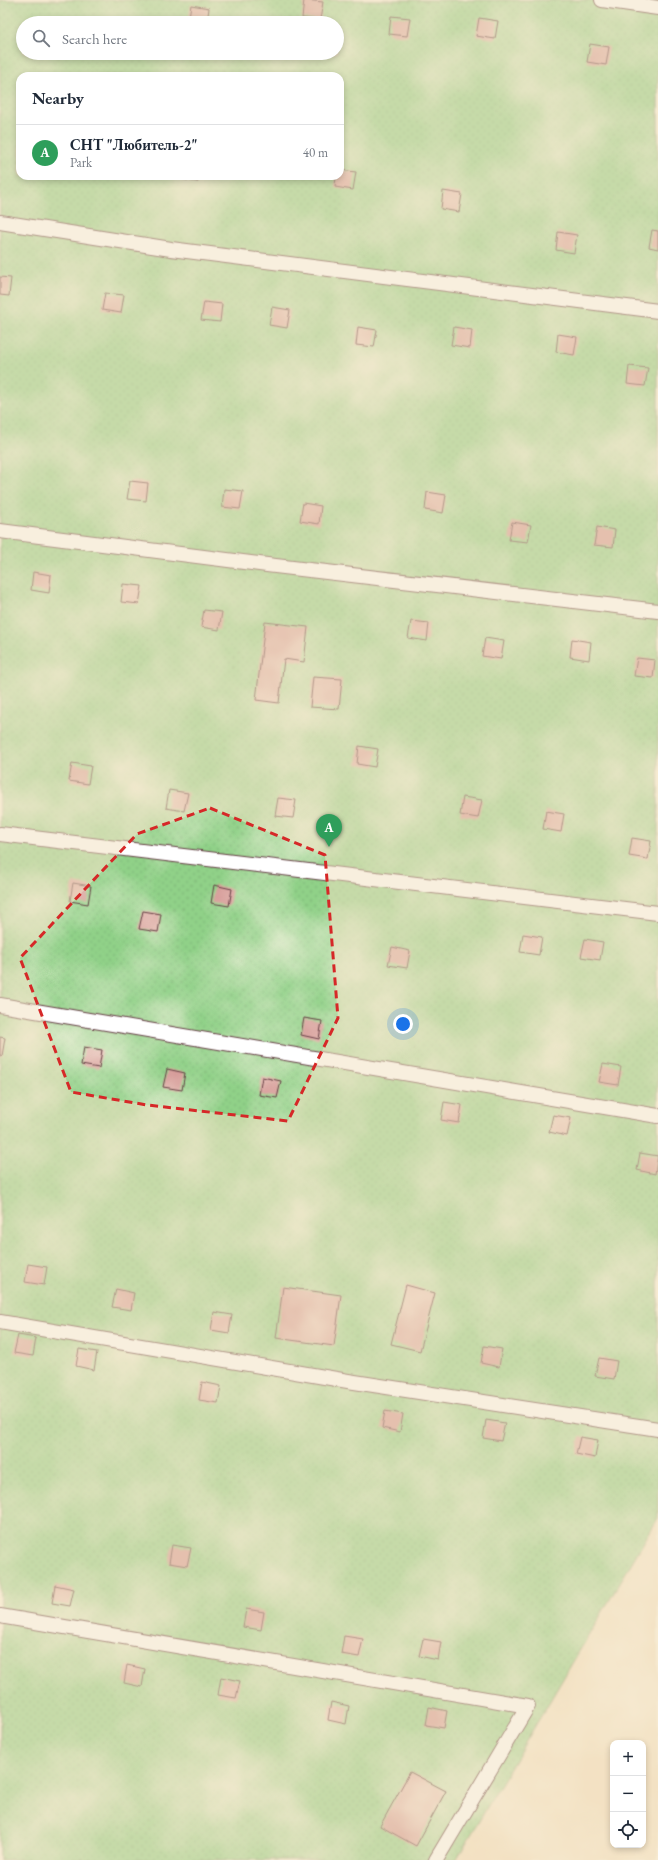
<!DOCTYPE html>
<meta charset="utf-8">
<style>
:root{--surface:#fff;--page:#f6f6f7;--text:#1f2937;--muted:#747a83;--line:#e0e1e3;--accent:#db2777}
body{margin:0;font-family:"EB Garamond",serif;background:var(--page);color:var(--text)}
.controls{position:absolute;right:12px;bottom:12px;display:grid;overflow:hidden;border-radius:8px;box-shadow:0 2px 6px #0003}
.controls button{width:36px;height:36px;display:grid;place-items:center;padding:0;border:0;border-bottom:1px solid var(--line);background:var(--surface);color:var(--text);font:20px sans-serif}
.you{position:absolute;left:403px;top:1024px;width:14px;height:14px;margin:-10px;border:3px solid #fff;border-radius:50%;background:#1a73e8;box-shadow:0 0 0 6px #1a73e833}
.badge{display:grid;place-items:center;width:26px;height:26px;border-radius:50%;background:var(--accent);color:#fff;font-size:13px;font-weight:700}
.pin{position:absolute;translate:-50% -33px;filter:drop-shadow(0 1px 2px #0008)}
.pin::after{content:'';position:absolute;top:21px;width:14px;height:12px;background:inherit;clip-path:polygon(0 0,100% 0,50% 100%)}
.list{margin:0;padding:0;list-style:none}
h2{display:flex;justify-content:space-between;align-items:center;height:52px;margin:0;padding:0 16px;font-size:17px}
h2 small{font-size:13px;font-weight:400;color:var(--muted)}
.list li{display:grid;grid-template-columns:26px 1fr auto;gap:12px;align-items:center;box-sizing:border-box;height:56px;padding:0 16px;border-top:1px solid var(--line)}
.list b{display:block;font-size:15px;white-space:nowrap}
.list p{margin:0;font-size:13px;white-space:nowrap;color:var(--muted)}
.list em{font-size:13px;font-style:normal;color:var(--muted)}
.icon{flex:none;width:22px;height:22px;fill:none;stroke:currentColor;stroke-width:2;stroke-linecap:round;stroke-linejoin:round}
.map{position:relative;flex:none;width:658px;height:1860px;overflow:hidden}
.search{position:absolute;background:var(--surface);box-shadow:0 2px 6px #0003;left:16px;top:16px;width:328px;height:44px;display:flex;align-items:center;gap:10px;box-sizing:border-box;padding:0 14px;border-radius:22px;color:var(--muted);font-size:15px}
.panel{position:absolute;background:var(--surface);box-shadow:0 2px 6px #0003;left:16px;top:72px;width:328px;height:108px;border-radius:12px}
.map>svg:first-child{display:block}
.park{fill:url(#park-dots);stroke:#6d785a;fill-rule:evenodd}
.building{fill:#d49795}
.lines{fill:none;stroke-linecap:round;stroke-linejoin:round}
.lane-casing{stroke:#633c42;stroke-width:16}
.lane{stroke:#fff;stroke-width:14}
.marked{fill:none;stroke:#d62828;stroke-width:3;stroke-dasharray:8 5;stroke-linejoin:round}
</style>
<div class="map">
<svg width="658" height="1860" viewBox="0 0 658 1860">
<defs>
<pattern id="park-dots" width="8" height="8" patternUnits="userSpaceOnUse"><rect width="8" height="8" fill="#90d188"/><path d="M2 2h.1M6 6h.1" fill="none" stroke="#7eb376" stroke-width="1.8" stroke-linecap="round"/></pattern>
</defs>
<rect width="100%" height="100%" fill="#fcf5e5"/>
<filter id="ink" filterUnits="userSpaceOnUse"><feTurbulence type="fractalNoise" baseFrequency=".025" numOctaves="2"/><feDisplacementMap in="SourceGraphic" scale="8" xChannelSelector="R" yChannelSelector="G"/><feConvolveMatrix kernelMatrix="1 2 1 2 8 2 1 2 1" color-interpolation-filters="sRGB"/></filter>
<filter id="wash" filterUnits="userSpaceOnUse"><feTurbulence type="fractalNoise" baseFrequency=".012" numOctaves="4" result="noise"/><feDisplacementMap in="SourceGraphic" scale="16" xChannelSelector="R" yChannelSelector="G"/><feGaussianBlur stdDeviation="0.9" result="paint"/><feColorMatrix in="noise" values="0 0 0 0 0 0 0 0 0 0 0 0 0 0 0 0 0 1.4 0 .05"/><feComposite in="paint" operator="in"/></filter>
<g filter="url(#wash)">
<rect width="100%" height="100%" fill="#f3e1c3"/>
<path class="park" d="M0,0H658V1518L456,1860H0ZM23,23H337V53H23ZM20,76H340V176H20Z"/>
<g id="blocks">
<g class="building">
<polygon points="304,0 323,2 320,20 302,18"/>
<polygon points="191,5 209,8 207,23 188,23"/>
<polygon points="391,16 410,18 407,36 389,34"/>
<polygon points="479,18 498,21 495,39 476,36"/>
<polygon points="590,44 609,47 606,65 587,62"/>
<polygon points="340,170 356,172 353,190 335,187 336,176 340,176"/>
<polygon points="180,176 199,176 198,182 180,179"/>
<polygon points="443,191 462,194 459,212 441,209"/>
<polygon points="652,230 658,231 658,249 649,247"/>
<polygon points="558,232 577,235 574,253 556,250"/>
<polygon points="0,277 11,278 9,296 0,295"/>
<polygon points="105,293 124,295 121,313 102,310"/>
<polygon points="204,302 222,304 220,322 201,320"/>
<polygon points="272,307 290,310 287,328 269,325"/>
<polygon points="358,327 377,330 374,347 356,345"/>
<polygon points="454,327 472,330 470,348 451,345"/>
<polygon points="558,334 577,337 574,355 556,352"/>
<polygon points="629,366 648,368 645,386 627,384"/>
<polygon points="130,481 148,483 146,501 127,499"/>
<polygon points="224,489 243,491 240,509 222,507"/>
<polygon points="427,492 446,495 443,513 425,510"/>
<polygon points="303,503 321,506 319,524 300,521"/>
<polygon points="512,522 531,525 528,542 509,540"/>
<polygon points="597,527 615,530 613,547 594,545"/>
<polygon points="33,572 51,575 49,593 31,590"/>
<polygon points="123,584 142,586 139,604 121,602"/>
<polygon points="204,610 222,612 219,630 201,627"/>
<polygon points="411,621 429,623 427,641 408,638"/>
<polygon points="265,622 308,627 304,662 284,659 279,703 256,700"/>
<polygon points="485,638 504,641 501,659 482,656"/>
<polygon points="572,639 591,642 589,660 570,657"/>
<polygon points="637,658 655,660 653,678 634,676"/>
<polygon points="313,677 342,679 339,709 310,707"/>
<polygon points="359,746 378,749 375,767 357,764"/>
<polygon points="72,763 91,766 88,784 69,781"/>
<polygon points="169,790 188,793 184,811 166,808"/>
<polygon points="463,797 482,800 478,818 460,815"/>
<polygon points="278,798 296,800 293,818 275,816"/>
<polygon points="546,811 564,814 561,832 543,829"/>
<polygon points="632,838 651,841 648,859 629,856"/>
<polygon points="73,883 91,886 88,904 70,901"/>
<polygon points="214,885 232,889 229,906 211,903"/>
<polygon points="143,911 161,914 158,932 139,929"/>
<polygon points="523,934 542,937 539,955 520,952"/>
<polygon points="585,939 603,942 600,960 581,957"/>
<polygon points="392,947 410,951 407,968 388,965"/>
<polygon points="304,1018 322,1021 319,1039 301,1035"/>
<polygon points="0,1037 5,1038 2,1056 0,1055"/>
<polygon points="84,1047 102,1050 99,1068 81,1065"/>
<polygon points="603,1064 621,1067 618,1085 599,1082"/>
<polygon points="167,1069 185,1073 182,1090 163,1087"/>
<polygon points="262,1077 281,1081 277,1098 259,1095"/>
<polygon points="444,1102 462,1105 459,1123 441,1120"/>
<polygon points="553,1115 571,1118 567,1136 549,1132"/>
<polygon points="640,1153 658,1156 655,1174 637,1170"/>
<polygon points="28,1264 47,1267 44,1285 25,1282"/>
<polygon points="406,1285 435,1293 420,1351 391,1344"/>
<polygon points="283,1287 341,1295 334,1346 276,1338"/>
<polygon points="116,1289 134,1293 131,1310 112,1307"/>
<polygon points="214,1312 232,1315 229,1333 211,1330"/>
<polygon points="18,1335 36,1338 33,1356 14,1353"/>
<polygon points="484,1346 502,1349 499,1367 481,1363"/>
<polygon points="79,1349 97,1352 94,1370 76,1366"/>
<polygon points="599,1358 617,1361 614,1379 595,1376"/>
<polygon points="202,1382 221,1386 218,1403 199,1400"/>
<polygon points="385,1411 403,1414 400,1432 382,1428"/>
<polygon points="486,1420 505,1423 501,1441 483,1438"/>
<polygon points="580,1437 598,1440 595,1458 576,1454"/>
<polygon points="172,1545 191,1548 187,1566 169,1563"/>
<polygon points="55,1585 74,1589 70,1606 52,1603"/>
<polygon points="246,1609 264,1612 261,1630 243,1627"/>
<polygon points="344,1636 363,1639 359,1657 341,1654"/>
<polygon points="423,1639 441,1642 438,1660 419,1656"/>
<polygon points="127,1665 145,1669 142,1687 124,1683"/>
<polygon points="221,1677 240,1681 236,1698 218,1695"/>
<polygon points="331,1702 349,1706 346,1724 328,1720"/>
<polygon points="429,1707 447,1711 444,1728 426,1725"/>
<polygon points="410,1772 446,1791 416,1846 380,1826"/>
</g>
</g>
</g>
<g filter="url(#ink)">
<use href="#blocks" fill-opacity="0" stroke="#633c42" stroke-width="1"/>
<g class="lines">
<defs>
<g id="lane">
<polyline points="602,0 658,8"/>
<polyline points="0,222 171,249 658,311"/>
<polyline points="0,531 267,565 658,611"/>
<polyline points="0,834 658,913"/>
<polyline points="0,1005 658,1116"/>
<polyline points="0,1322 348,1381 658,1429"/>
<polyline points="0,1616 528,1706 436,1860"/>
</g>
</defs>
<use href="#lane" class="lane-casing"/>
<use href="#lane" class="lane"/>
</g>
</g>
<path d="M0 0H658V1860H0ZM210,808L325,855L338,1018L288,1121L147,1105L71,1092L20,958L137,834Z" fill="#f3e1c3" fill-opacity=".55" fill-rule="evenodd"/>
<path class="marked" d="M210,808L325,855L338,1018L288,1121L147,1105L71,1092L20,958L137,834Z"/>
</svg>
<div class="controls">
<button>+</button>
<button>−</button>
<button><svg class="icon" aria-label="locate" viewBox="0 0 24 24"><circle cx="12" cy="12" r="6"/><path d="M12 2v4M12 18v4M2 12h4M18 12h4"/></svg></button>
</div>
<div class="you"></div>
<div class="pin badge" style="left:329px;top:847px;background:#2e9e5b">A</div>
<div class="search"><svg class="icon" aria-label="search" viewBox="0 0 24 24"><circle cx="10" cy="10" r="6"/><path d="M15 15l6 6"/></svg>Search here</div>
<section class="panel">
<h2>Nearby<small></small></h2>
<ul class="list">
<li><span class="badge" style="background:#2e9e5b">A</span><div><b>СНТ &quot;Любитель-2&quot;</b><p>Park</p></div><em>40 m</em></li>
</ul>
</section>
</div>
